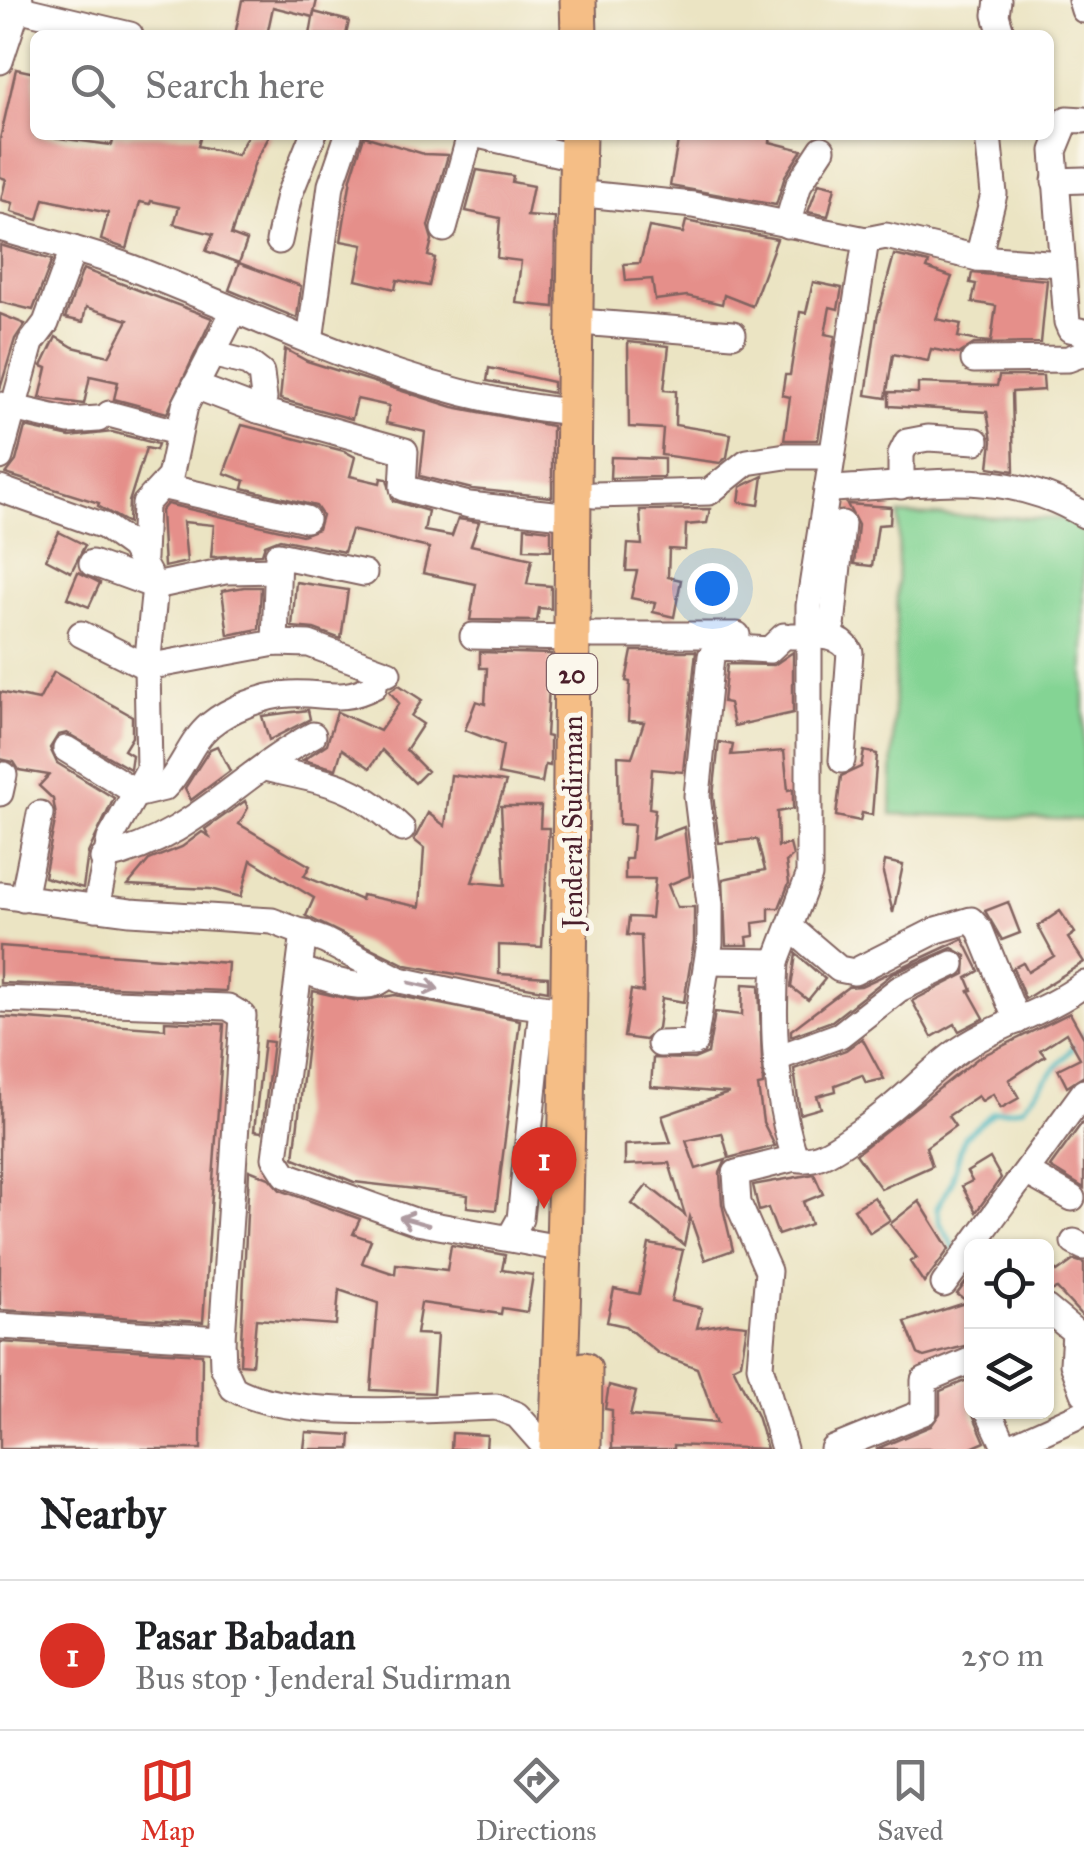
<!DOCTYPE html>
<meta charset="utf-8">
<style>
:root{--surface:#fff;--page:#f2f2f2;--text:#202124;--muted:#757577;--line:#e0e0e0;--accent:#d93025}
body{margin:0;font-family:"IM FELL Great Primer",serif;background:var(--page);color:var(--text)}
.controls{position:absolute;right:30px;bottom:30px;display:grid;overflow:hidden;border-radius:15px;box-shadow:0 2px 8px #0004}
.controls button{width:90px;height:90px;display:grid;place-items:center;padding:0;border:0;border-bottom:2px solid var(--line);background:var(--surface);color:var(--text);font:50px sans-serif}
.you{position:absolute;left:712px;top:588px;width:35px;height:35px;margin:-25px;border:8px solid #fff;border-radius:50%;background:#1a73e8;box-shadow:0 0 0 15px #1a73e833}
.badge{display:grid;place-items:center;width:65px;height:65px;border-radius:50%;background:var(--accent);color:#fff;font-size:32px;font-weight:700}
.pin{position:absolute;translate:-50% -82px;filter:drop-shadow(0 2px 5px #0008)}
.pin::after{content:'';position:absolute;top:52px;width:35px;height:30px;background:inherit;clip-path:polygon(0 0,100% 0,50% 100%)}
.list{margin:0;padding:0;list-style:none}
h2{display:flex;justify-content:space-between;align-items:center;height:130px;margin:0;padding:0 40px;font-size:42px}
h2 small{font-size:32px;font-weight:400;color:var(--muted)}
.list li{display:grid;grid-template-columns:65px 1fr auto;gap:30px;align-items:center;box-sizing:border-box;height:150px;padding:0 40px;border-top:2px solid var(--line)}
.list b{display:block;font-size:38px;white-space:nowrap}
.list p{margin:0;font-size:32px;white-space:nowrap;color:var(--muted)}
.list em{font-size:32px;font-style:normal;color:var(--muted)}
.icon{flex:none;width:55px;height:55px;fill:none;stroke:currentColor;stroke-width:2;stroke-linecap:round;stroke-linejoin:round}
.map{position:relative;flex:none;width:1084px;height:1449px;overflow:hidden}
.search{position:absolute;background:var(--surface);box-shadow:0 2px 8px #0004;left:30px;right:30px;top:30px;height:110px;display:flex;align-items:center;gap:25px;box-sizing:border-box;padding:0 35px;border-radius:15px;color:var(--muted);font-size:38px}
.sheet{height:280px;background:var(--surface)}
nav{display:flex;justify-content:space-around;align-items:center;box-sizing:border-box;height:140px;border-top:2px solid var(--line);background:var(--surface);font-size:28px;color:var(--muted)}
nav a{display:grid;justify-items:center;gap:5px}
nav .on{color:var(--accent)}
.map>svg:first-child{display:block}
.green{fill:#84d494;stroke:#677a60;stroke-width:2.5}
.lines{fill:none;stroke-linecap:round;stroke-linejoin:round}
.stream{stroke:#47b6be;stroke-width:5}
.building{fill:#e58f8a}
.minor-casing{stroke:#826460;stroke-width:29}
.highway-casing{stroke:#826460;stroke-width:39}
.minor{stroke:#fff;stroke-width:25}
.highway{stroke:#f5be86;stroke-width:35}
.oneway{stroke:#ae9aa0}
.labels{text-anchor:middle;stroke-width:10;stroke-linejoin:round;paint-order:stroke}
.shield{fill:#fbf7ec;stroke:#7f6065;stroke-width:2.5}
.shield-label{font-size:25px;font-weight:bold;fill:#4a1f2b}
.street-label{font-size:28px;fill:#4a1f2b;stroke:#fbf7ec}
</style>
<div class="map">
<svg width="1084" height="1449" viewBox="0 0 1084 1449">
<rect width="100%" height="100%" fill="#fbf7ec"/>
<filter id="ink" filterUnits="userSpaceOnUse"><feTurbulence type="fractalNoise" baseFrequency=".01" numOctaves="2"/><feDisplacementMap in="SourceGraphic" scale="20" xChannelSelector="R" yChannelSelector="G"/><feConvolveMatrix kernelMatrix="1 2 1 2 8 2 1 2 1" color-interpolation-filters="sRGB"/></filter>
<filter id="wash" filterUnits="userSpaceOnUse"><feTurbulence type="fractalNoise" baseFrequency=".0048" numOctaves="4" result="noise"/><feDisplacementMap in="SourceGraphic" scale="40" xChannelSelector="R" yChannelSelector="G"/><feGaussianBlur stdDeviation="2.25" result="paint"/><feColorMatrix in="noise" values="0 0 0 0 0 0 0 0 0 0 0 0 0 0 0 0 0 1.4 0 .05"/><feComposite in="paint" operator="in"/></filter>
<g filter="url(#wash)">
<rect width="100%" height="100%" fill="#ebe4c3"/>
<polygon class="green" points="899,514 1062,519 1084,530 1084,820 891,814"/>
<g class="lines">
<polyline class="stream" points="956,1251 940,1223 937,1208 951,1183 964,1137 994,1112 1022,1108 1084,1034"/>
</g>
<g id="blocks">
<g class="building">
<polygon points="242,0 317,0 313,17 273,7 267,35 235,35"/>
<polygon points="314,12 349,21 346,35 310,35"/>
<polygon points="16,69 35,73 35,135 112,145 114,135 201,135 198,146 237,155 248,135 270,135 255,162 231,235 247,241 239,263 206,251 213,234 174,224 179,207 151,201 150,204 140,202 127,249 101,240 108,213 44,199 38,220 11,212 13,203 1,200 6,179 0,177 0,139"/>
<polygon points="679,135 771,135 770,142 802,150 785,176 776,205 670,186"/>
<polygon points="364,136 424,154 448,155 428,226 432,240 428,256 435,258 429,286 397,280 395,289 356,280 363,245 341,241 351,178"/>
<polygon points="477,170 513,176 512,182 533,186 527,216 555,218 554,307 516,303 521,261 497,258 500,218 466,211"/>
<polygon points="819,183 835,187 828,216 808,212"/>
<polygon points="686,221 777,239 752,306 724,295 722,304 687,296 655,300 652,279 626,281 624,264 640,263 649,227 683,233"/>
<polygon points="0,245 52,260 33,310 0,302"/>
<polygon points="894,255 929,263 927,268 952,277 936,319 961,324 958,337 978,341 991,342 996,306 972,302 976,284 970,283 972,273 1047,280 1041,343 974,344 959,354 931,349 928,361 893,354 886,398 866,395 877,318"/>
<polygon points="239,263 301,286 297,318 229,290"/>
<polygon points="83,269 212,318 167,413 114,399 118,382 90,376 84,404 40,398 47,368 42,366 56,337 73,347 109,356 128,320 86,307 83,322 65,318"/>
<polygon points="813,282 842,288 838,309 830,307 825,334 835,336 818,440 784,440 790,397 782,395 785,375 790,375 800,312 806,313"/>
<polygon points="0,314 25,324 15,339 0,389"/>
<polygon points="628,342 669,346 664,390 676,391 675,425 731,434 727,457 720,463 661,455 663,429 629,427"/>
<polygon points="285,349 307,361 453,407 552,426 552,497 472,489 420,476 425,432 386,423 389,406 357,399 352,419 280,399"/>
<polygon points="489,368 553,382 553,393 487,381"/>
<polygon points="999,376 1043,376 1044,390 1012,392 1014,471 989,467 992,441 987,412 889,406 889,392 918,393 918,383 997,386"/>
<polygon points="242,425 344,451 355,457 350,476 380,483 381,478 387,479 393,501 428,511 424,531 452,536 458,519 479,522 471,545 532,559 527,584 551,586 551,609 539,608 537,621 470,620 476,584 423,573 429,548 351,530 344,552 280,539 265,545 262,554 211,557 214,525 183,522 187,562 164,567 161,511 167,504 302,535 318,529 322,515 316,506 243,488 245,481 224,473"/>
<polygon points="25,427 70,437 112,432 158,444 156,450 146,448 129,502 128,523 98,506 99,503 6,474 16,461"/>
<polygon points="611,457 664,459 664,477 610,478"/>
<polygon points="763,476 759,505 739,502 741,487"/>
<polygon points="847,504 891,507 890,524 878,525 872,566 854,564 858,525"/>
<polygon points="710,509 707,523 686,525 685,550 669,549 668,577 681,580 674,617 653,612 655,603 631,598 637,571 626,571 628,544 642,545 640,510"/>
<polygon points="525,527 551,530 551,550 524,549"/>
<polygon points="59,532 85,545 71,572 46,559"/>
<polygon points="78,572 100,583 89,607 67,598"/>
<polygon points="296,582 348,590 341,639 314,629 292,627"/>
<polygon points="244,587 261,587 259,629 228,635 222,591"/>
<polygon points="632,651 696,651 683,772 652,769 649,808 655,809 652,839 684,827 690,876 668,885 677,907 694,907 694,942 684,1002 662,998 658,1028 645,1040 624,1037 631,990 643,992 641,936 627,935 629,917 651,918 655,879 625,879 625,859 631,859 634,825 619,824 618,756 632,757 644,722 628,721 630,682 626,681"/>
<polygon points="480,652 551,654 546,736 550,737 550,766 545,765 542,783 498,774 503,745 465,730 476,701 485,704 487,668 480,668"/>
<polygon points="793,652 793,713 734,726 729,703 723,702 727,664 774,665"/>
<polygon points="54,672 132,716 132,737 124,750 132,755 130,769 67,733 58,735 50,748 57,763 114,798 88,853 83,888 44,877 56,816 53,799 39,786 49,775 19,770 14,762 0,759 0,692 39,700"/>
<polygon points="399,685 422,700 411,716 423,724 406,750 427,771 415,783 382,750 370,768 342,749 336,769 303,760 327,744 337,712 380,731 399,703 389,691"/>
<polygon points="308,710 310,719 269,740 262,716"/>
<polygon points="719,742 733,745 731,755 784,751 788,790 793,789 793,809 777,812 778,847 790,844 793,856 786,862 789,883 779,908 769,908 769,921 753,923 754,936 747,937 748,945 726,945 723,879 765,870 757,839 719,843 713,796"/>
<polygon points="217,746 230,771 191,800 185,788 210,749"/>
<polygon points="864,751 877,754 872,815 862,813 860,821 836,816 841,776 861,767"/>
<polygon points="451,775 506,782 472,882 505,885 501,806 541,806 540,828 549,828 542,947 499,945 499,974 548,977 548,991 406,965 306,916 314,898 251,860 241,897 210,889 128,885 149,860 182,847 202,832 209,836 205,829 245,801 248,808 239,824 310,866 304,876 361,900 362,895 420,907 424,848 414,840 428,813 445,826"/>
<polygon points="885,861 903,865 893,913 883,873"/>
<polygon points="1008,902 1020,933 1002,940 985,911"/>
<polygon points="1060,911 1075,933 1068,938 1084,962 1025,999 1013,968 1023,963 1028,972 1054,956 1038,926"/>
<polygon points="963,939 979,971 967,978 972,990 969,991 984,1018 959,1031 955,1024 932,1037 912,1001 965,974 966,956 952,948 892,974 832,1021 791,1036 791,1030 848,987 861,986"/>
<polygon points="0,946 228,963 226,991 0,983"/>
<polygon points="796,954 825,979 808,1000 791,987"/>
<polygon points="743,984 759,985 763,1085 758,1086 763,1122 775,1146 729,1158 722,1133 686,1141 696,1169 726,1160 720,1173 722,1204 733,1250 705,1260 690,1217 684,1245 632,1204 647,1185 685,1215 669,1163 625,1165 625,1145 671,1143 662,1116 729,1093 651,1087 653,1058 694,1059 708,1053 715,1012 742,1015"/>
<polygon points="313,991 358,1001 395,995 520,1020 496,1210 467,1207 468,1195 354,1182 294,1158"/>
<polygon points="1070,1013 1084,1038 1084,1076 1067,1087 1058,1069 1080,1058 1066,1033 1040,1050 1045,1056 1009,1080 1019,1098 1001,1108 993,1094 982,1101 978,1096 948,1116 955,1126 926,1147 932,1166 881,1189 856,1154 978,1058"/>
<polygon points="0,1017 165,1029 165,1021 224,1024 203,1322 0,1310"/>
<polygon points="862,1038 884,1079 866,1083 862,1075 835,1085 836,1091 817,1096 821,1108 800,1114 794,1069 846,1050"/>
<polygon points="264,1041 273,1042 262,1132 254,1131"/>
<polygon points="1084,1120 1084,1188 1050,1167"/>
<polygon points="990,1158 1001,1178 976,1212 962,1186 972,1181 967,1172"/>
<polygon points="249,1170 269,1178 280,1190 360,1219 353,1234 371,1240 362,1263 395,1274 396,1264 447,1270 451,1245 505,1255 502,1270 533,1275 527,1312 502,1308 501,1314 421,1303 416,1334 437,1335 433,1393 371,1390 378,1303 339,1290 336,1325 256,1319 252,1365 240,1364"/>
<polygon points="814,1174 823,1194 803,1202 811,1224 778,1235 768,1208 759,1211 753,1185"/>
<polygon points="874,1197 890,1220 870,1233 854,1209"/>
<polygon points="919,1201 949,1249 924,1283 910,1262 917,1258 890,1224"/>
<polygon points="649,1244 683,1250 671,1301 702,1308 697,1328 727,1323 747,1325 741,1363 733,1367 757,1416 767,1449 674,1445 674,1449 612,1449 612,1410 605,1409 609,1385 636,1392 630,1416 717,1423 697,1368 659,1354 625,1326 607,1322 614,1289 639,1294"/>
<polygon points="1074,1260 1084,1263 1084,1318 1057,1289 1046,1292 1046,1261 1057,1272"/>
<polygon points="972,1274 972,1344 924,1357 918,1354 905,1322 968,1302 957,1294"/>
<polygon points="0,1342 202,1354 201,1449 0,1449"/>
<polygon points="972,1378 972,1412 985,1442 969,1449 876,1449 931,1426 940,1413 940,1391"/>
<polygon points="306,1432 351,1435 350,1449 304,1449"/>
<polygon points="452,1433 487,1435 486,1449 451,1449"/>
</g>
</g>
</g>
<g filter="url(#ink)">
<use href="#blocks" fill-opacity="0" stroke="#826460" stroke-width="2.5"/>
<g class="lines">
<defs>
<g id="minor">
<polyline points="998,0 996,15 1002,35"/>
<polyline points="1081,0 1084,10"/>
<polyline points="0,4 130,35"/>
<polyline points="0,61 20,0"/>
<polyline points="1084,120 1067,119 1054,151 1067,322 1070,329 1084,332"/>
<polyline points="478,135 578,158"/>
<polyline points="1055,181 1084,180"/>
<polyline points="595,195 693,205 866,240 809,606 809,876 776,962 708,961"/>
<polyline points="787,225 799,184 822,149"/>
<path d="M0,228C44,241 88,252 132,268C277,324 415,398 573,412"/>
<polyline points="444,229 470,135"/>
<polyline points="866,240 886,236 978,258 994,194 988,135"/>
<polyline points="279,241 289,195 313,135"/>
<polyline points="978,258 1062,264"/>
<polyline points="593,323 733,334"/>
<polyline points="310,341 331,185 348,135"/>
<polyline points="211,354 248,363 261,373 264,398 258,410 405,451 403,488 469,505 573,516"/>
<polyline points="974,360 1068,359 1084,353"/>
<polyline points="195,386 258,410"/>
<polyline points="0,405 69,421 98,419"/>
<polyline points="109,414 176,432"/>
<polyline points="0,457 31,343 46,323 73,249"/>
<polyline points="901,486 901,454 907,442 928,438 976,441"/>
<polyline points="165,487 306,519"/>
<polyline points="0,489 104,526 133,547 155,586 147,667 149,769 110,839 96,908"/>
<path d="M827,489C919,487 1002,464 1084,515"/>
<polyline points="594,495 709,492 747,462 786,456 832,456"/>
<polyline points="143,558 145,504 170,477 185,406 233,313"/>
<polyline points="92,563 155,586 225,571 275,570"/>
<polyline points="81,634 147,667 275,643 309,644 388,673"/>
<polyline points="592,635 737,635"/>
<polyline points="473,636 572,638"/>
<path d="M792,636C814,637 838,631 850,652L842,760"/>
<polyline points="831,637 842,524"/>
<polyline points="275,643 278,555 364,573"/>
<path d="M66,749L139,794L164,788C183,770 189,743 210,725C229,709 265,695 290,694C326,692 339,704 374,686"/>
<path d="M265,768C328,783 353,782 402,829"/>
<polyline points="0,793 4,775"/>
<path d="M103,858C191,839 239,774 313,735"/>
<polyline points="0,895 130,912 272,921 325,941 400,980 498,1001 571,1011"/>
<polyline points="23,899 40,814"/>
<polyline points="792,929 839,969 854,972 937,930 971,920 980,930 1017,1021"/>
<polyline points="304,932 275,1158 286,1175 417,1222 565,1249"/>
<path d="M776,962C772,1026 775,1096 795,1158C817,1164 840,1145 858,1133C896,1108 920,1080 954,1054C993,1025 1045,1014 1084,984"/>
<path d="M301,970C326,977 367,997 387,976"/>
<path d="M0,999L228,1007L243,1016L222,1339L223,1366L233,1388C286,1421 432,1409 496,1407L517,1415L547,1449"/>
<polyline points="660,1044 694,1043 710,943 710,904 697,796 711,656 720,647 769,650 784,636"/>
<polyline points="777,1058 840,1035 899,989 952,964"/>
<polyline points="1028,1173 1072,1198"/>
<polyline points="510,1237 520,1219 542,1008"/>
<polyline points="1074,1242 1084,1247"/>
<polyline points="944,1284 1084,1092"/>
<polyline points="1046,1308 1075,1332 1073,1364 1084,1393"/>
<polyline points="0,1326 222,1339"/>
<polyline points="989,1412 1006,1449"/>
<polyline points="784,1449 760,1366 768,1271 738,1203 736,1173 795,1158"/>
<polyline points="833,1449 924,1412 924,1380 972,1360"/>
<polyline points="1005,1449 1084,1413"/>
</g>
<g id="highway">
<polyline points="578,0 579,35"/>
<path d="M557,1449C576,1011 568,573 578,135"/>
<polyline points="583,1449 584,1370"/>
</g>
</defs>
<use href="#minor" class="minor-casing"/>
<use href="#highway" class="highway-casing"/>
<use href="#minor" class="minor"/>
<use href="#highway" class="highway"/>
</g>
<defs><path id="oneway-shaft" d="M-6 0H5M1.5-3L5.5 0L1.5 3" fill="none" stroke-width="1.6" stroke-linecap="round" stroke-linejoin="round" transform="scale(2.5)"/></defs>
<g class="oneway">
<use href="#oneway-shaft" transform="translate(424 986) rotate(13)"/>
<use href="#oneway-shaft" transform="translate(414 1221) rotate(-165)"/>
</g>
</g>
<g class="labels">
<rect class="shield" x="547" y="654" width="50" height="40" rx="8"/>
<g class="shield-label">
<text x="572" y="683">20</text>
</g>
<g class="street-label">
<text transform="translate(572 822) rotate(-90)" y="10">Jenderal Sudirman</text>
</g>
</g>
</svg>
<div class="controls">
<button><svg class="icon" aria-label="locate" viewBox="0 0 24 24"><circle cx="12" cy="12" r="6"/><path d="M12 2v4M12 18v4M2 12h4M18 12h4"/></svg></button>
<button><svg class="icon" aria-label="layers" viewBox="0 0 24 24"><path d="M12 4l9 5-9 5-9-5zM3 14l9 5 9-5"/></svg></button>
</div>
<div class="you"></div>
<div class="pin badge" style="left:544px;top:1209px">1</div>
<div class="search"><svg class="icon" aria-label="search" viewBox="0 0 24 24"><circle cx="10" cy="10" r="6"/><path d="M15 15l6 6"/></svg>Search here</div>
</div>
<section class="sheet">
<h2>Nearby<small></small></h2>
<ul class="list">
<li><span class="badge">1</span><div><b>Pasar Babadan</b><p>Bus stop · Jenderal Sudirman</p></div><em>250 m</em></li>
</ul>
</section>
<nav>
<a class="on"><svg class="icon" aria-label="map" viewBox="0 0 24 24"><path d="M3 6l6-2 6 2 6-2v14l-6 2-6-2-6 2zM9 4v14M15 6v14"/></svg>Map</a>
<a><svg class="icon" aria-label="directions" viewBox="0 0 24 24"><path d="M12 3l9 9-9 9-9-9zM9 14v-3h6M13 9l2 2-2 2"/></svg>Directions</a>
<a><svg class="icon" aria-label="saved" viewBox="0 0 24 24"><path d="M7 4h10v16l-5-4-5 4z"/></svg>Saved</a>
</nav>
